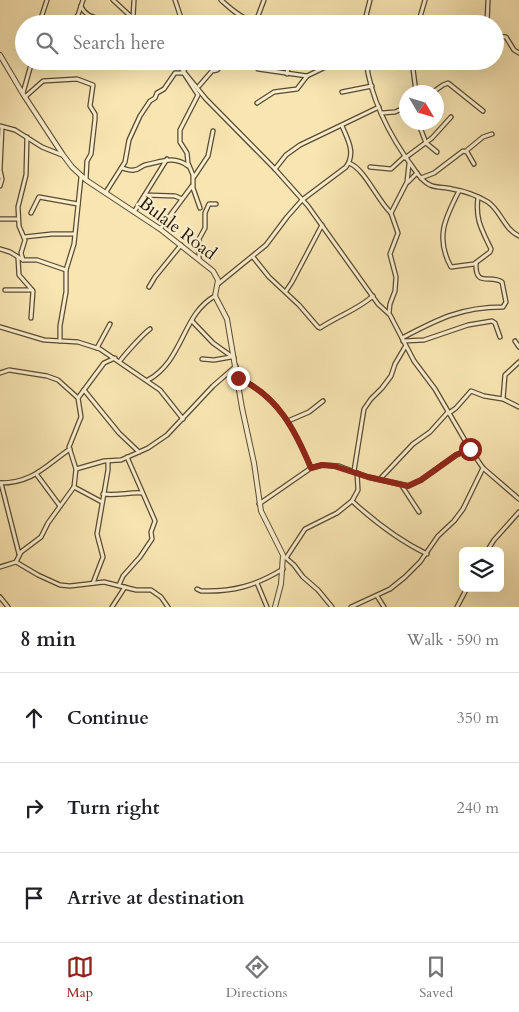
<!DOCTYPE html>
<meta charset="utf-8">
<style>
:root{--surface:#fff;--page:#f6f6f6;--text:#202124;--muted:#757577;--line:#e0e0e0;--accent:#8f2418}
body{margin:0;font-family:Cardo,serif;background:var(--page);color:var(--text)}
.controls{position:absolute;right:15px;bottom:15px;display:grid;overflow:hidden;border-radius:8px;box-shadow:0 5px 20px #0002}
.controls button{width:45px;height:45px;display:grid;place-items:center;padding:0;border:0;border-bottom:1px solid var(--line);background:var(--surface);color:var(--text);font:25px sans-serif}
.compass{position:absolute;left:399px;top:85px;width:45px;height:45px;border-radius:50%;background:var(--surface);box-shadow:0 5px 20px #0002;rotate:128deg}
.stop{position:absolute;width:15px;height:15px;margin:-11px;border:4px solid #8f2418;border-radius:50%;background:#fff}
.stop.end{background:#8f2418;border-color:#fff;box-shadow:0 1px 5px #0008}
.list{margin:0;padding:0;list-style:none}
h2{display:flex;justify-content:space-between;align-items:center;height:65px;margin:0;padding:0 20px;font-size:21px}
h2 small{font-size:16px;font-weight:400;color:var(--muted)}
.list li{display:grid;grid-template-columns:32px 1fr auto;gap:15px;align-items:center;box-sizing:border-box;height:90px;padding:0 20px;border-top:1px solid var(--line)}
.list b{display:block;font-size:19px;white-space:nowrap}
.list em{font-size:16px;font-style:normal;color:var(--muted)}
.icon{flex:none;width:28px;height:28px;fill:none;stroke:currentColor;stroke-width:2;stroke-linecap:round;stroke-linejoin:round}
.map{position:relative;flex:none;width:519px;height:607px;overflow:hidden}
.search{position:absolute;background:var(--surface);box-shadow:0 5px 20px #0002;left:15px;right:15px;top:15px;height:55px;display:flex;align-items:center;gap:12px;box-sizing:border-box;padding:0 18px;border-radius:28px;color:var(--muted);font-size:19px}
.sheet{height:335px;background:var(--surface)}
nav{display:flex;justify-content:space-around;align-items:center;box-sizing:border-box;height:70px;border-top:1px solid var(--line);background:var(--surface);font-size:14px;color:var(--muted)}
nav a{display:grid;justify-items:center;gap:2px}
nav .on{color:var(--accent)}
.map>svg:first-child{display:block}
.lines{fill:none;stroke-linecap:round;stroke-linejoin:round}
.minor-casing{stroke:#584b32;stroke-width:5.5}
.tertiary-casing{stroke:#584b32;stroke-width:6}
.minor{stroke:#faeecd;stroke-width:3}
.tertiary{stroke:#faeecd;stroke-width:4}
.route{stroke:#8f2418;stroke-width:6}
.labels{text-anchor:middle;stroke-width:4.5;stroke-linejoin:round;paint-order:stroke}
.street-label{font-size:18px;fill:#231808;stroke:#faeecd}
</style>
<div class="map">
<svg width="519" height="607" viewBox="0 0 519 607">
<rect width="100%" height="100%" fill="#f8e5b2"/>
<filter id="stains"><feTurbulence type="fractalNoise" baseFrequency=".004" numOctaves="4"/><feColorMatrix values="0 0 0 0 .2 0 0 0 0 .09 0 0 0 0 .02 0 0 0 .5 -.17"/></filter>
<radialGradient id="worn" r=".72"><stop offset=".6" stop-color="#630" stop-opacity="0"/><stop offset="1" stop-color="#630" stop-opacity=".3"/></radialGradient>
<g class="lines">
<defs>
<g id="minor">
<polyline points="113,0 139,24"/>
<polyline points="175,0 183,24"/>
<path d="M221,0C229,7 240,18 251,20C258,21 264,21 271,24"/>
<path d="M81,6C86,19 100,17 111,24"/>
<polyline points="133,18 134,0"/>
<polyline points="39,24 47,0"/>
<polyline points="71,24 78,15 83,0"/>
<polyline points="255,24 264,0"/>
<polyline points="364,24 370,0"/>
<polyline points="418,24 425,0"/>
<polyline points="487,24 488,0"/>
<polyline points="495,36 506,37 514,50 519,53"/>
<polyline points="175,61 206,99 275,169 308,206 378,304 390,315 414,361 435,389 470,449 483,468 519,499"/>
<path d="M366,61C371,100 391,138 414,169C418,175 423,182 430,185C436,188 445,187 452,189C464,191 478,196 488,202C501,211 504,229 519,236"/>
<polyline points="412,61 416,92"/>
<polyline points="258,69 307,76"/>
<polyline points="184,71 188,61"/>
<polyline points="183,72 198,95 180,130 180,142 187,153 188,163 193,175 193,188 200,208"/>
<polyline points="287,74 289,61"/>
<polyline points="199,86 212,71 217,70 226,61"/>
<polyline points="342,92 372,86"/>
<polyline points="433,92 443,85 448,83 483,111"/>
<polyline points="23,93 32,61"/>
<polyline points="25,97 43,81 77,79 93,85 90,106 95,114 95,119 91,154 87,161 86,179"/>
<polyline points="257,103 274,92 297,89 307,76 334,63 342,61"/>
<polyline points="382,113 395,112 406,107"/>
<polyline points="418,122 426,143"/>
<polyline points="0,126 15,130 42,147 62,155"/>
<polyline points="426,143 437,152"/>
<polyline points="466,151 483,137 492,134"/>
<polyline points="405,158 432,138 451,117"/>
<path d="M349,163C365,169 377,200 391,213"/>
<polyline points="370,167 391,169 404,157"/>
<path d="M122,168C126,169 130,171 134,170C139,170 141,166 145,165C161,162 174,155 188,166"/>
<polyline points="275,169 286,155 300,145 379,107"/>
<polyline points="194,177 208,156 213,131"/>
<polyline points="421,178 434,173 463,151 467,152 474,164"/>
<polyline points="408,182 417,173"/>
<polyline points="0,186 2,179 0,170 2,127"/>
<path d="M459,191C445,218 435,238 451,267L474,264L490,252L491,249C482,230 475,220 478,197"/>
<polyline points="106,192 125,162 129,140 140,116 150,101 155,98 157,93 164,89 175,73 183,73"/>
<polyline points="145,195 175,196 182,199"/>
<polyline points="134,212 167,159"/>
<polyline points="31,213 39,197 78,204"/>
<polyline points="0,219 18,219"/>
<polyline points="160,229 192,186"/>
<polyline points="24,237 52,234 74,234"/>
<polyline points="0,249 10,252 23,260 37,260 66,270"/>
<path d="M253,257L269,277L299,305L318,327L320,328C338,316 357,310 373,296"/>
<polyline points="18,258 19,275 33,291 31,318"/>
<polyline points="199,259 199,239 205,228 205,213 209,204 216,204"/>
<polyline points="23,260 21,253 25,240 19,226 18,207 26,175 27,137"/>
<path d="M218,284L266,245L287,217L302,200L346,167C356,153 348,140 342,126"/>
<polyline points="149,287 155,277 181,245"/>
<polyline points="5,290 32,290"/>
<polyline points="286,291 292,282 322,225"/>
<polyline points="389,313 390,304 395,291 396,277 390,254 398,233 391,213 407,182 409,164"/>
<polyline points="192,321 213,343 234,358"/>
<polyline points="0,327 44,340 78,342 100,349 160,390 183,419"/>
<path d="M402,338C438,319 461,307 503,307L506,302L502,282C490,274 475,288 476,263"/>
<polyline points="60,341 60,326 66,292 66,270 74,244 81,177"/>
<polyline points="403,341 424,340 468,325 492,321 495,323 500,337"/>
<polyline points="515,341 519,347"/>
<polyline points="97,348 110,324"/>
<polyline points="202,359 214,360 231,357"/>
<path d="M120,361C125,354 144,333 150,329"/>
<polyline points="0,373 9,370 47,376 58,380 78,398 81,417 69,447 76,469 74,487 48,523 41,537 21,552 16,562"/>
<path d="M238,378C278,396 295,430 311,468"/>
<path d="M148,380C184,360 182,314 215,296"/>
<polyline points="84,390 119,433 139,452"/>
<polyline points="78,398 104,363 115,358"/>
<polyline points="503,399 505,375 519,362"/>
<polyline points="449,413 456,408 471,391 484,396 503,399 519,407"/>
<polyline points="288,421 309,412 323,401"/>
<polyline points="76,469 104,461 121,460 148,448 167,435 213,386 236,366"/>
<polyline points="354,471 364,409 371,399 382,388 391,376 395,364 405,347"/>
<polyline points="37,475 60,506"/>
<polyline points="380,479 413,444 430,432 448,412"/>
<path d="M0,483C33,483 45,466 70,449"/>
<polyline points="1,483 19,554"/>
<polyline points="402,486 419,512"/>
<polyline points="74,487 102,502"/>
<path d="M103,494C117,496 129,492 142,493"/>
<path d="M352,501C375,522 398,540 427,554"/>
<polyline points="259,504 311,468 322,465 339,466 368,477 408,486 421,480 456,455 470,449"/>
<polyline points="487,551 494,540 519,512"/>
<polyline points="285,557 294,565 303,577 318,590 332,607"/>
<polyline points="286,558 305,529 337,513 352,501 358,490 357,473"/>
<polyline points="0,567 16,562 38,575 60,585 70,586 104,582 136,590 151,590 161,597 168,607"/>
<polyline points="93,583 103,557 97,534 108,470 108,461"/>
<polyline points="257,583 267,607"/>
<polyline points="119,585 123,576 140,557 152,539 151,532 155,521 127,457"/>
<path d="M197,589L201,591C233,592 255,586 283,569"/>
<polyline points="377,596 384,607"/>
<polyline points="0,597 8,607"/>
<polyline points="112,607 125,587"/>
<polyline points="351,607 390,589 405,577 420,562 438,536 454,521 463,509 483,468"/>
<polyline points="457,607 467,588"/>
</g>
<polyline id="tertiary" points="0,55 23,94 63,155 72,167 86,180 160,229 213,271 218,280 215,296 227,319 242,408 254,463 261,511 283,555 281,584 275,607"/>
</defs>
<use href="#minor" class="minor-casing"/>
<use href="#tertiary" class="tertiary-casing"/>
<use href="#minor" class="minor"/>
<use href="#tertiary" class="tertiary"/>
</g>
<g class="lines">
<path class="route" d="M238,378C278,396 295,430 311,468L322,465L334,466L368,477L408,486L421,480L456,455L470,449"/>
</g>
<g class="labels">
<g class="street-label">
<text transform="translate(178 228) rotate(37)" y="6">Bulale Road</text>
</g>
</g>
<rect width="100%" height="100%" filter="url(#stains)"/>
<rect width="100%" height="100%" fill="url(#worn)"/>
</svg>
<div class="controls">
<button><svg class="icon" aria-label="layers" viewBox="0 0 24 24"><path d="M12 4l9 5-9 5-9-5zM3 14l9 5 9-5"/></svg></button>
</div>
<svg class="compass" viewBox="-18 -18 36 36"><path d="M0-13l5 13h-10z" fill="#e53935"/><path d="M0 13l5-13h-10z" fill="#757577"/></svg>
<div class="stop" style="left:470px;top:449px"></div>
<div class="stop end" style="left:238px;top:378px"></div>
<div class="search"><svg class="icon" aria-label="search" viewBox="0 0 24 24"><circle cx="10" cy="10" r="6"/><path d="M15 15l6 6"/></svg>Search here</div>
</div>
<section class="sheet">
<h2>8 min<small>Walk · 590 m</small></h2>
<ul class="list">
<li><svg class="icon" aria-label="ahead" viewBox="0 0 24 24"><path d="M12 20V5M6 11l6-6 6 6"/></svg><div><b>Continue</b></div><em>350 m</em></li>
<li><svg class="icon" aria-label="right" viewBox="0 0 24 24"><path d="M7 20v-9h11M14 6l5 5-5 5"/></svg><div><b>Turn right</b></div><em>240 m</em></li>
<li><svg class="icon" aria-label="arrive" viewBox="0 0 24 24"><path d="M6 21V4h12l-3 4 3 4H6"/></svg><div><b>Arrive at destination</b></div></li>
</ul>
</section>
<nav>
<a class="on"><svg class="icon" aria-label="map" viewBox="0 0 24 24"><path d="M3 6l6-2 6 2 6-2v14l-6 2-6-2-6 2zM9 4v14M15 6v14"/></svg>Map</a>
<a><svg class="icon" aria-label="directions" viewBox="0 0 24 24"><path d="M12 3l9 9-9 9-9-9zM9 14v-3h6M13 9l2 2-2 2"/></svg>Directions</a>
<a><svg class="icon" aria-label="saved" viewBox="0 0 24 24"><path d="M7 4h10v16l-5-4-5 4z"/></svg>Saved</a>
</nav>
